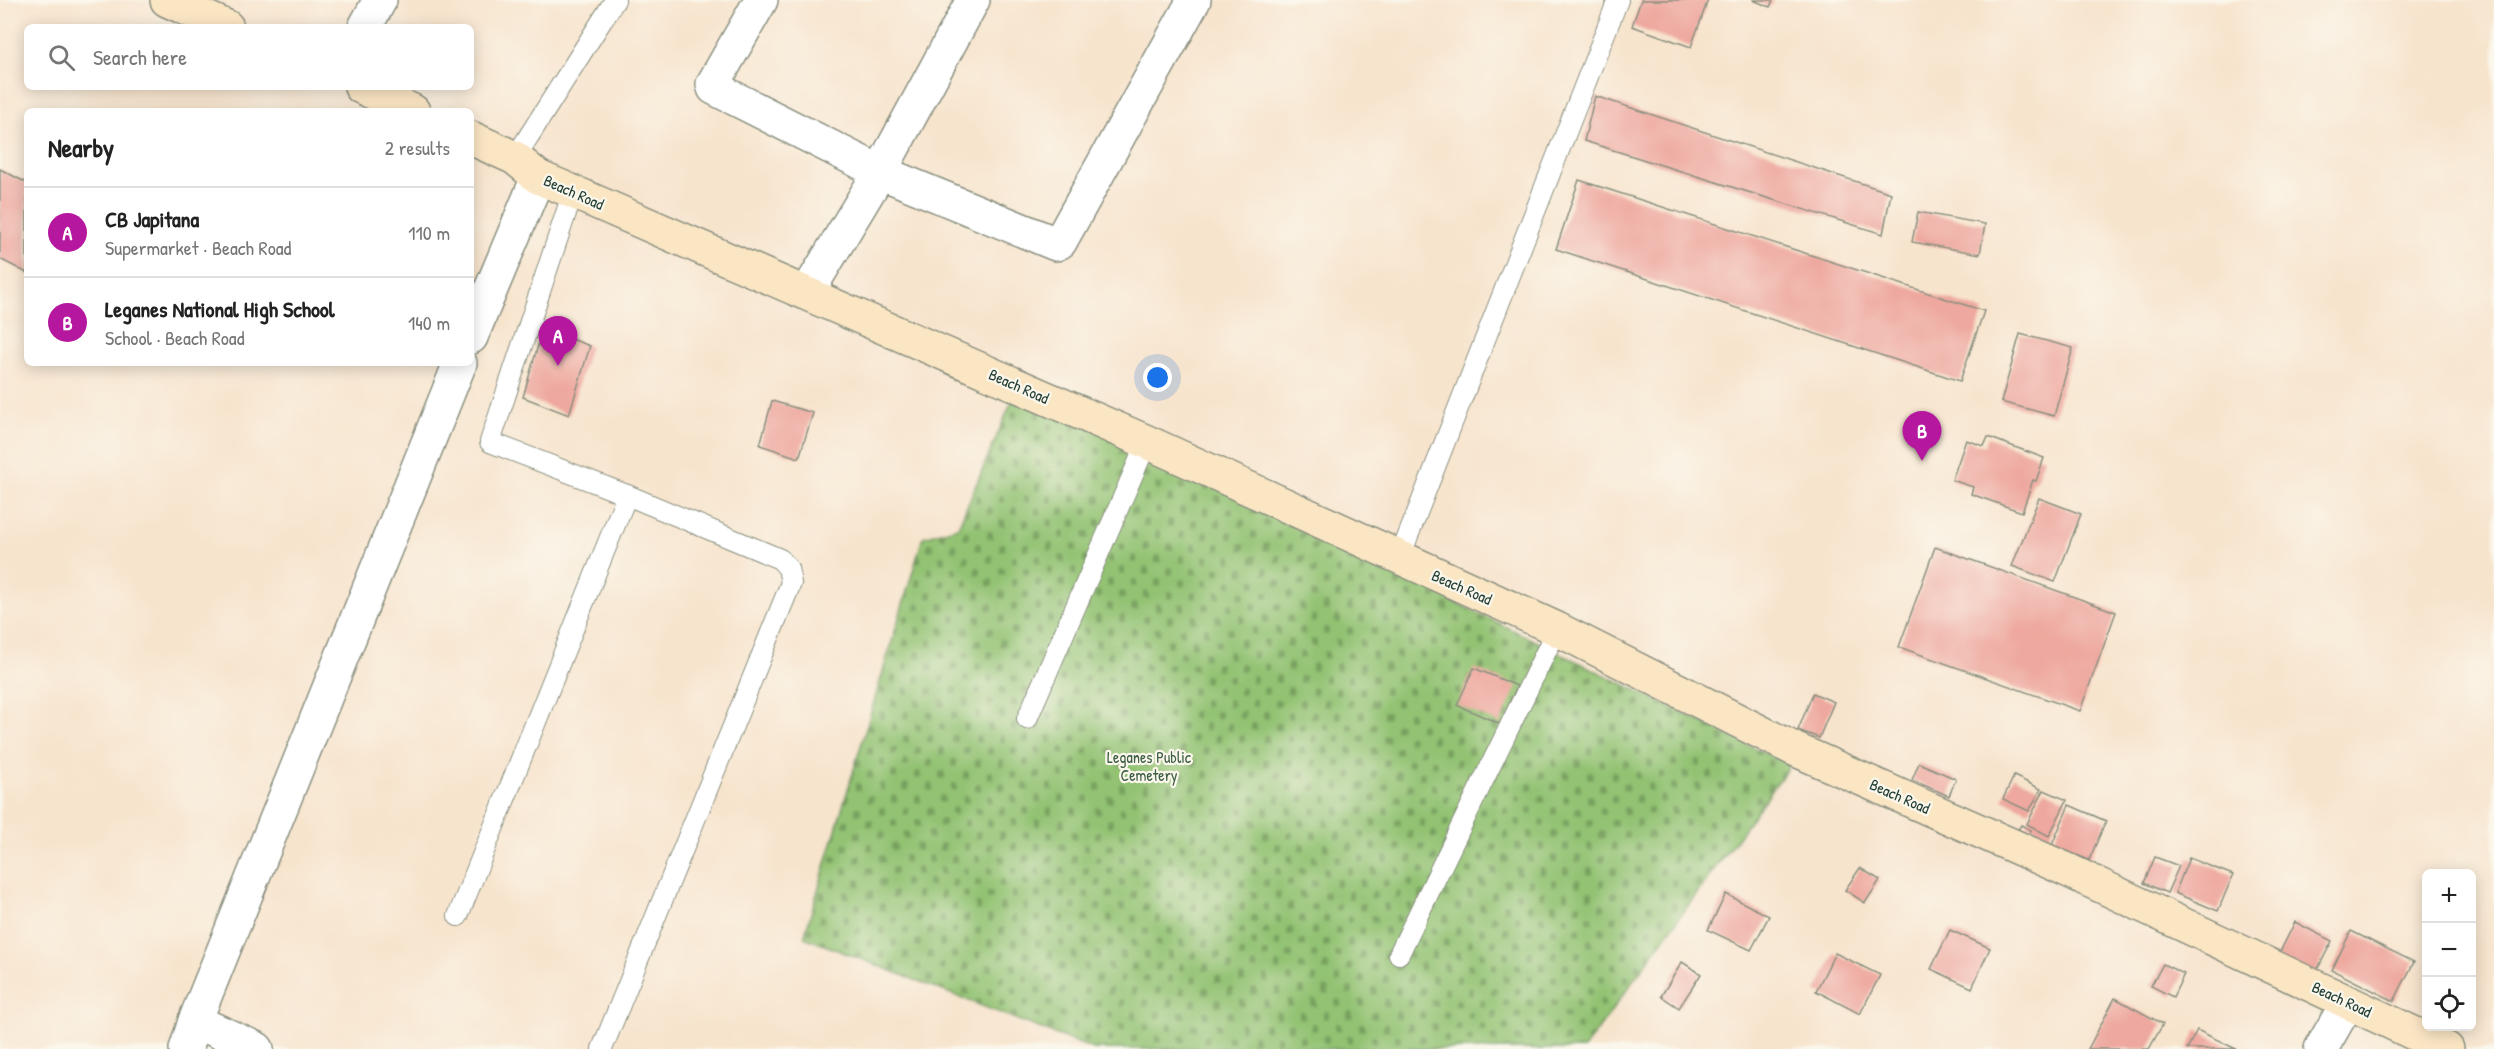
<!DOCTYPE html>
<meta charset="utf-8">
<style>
:root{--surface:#fff;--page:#f6f6f6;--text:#222;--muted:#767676;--line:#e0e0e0;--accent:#b5179e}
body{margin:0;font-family:"Patrick Hand",sans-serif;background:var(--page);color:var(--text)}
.controls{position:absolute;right:18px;bottom:18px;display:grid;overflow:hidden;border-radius:9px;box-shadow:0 3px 15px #0003}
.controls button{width:54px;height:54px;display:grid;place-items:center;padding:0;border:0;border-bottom:2px solid var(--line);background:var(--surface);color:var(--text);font:30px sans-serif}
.you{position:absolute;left:1158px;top:378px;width:21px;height:21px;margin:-15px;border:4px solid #fff;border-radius:50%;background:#1a73e8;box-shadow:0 0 0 9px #1a73e833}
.badge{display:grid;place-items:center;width:39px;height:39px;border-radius:50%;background:var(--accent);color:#fff;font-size:20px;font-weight:700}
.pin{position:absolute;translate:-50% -50px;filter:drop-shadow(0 2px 3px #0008)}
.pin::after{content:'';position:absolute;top:32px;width:21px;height:18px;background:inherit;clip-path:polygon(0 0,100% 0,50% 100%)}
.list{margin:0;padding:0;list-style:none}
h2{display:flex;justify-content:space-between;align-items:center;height:78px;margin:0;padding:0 24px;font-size:26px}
h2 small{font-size:20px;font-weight:400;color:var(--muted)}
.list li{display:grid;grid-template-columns:39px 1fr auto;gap:18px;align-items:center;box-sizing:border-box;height:90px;padding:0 24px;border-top:2px solid var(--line)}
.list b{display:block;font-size:22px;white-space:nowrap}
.list p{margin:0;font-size:20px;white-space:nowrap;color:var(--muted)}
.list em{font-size:20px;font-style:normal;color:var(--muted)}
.icon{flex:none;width:33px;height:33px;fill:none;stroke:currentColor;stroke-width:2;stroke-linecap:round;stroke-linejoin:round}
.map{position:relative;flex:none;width:2494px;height:1049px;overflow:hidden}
.search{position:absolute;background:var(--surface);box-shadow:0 3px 15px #0003;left:24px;top:24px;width:450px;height:66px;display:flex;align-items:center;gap:15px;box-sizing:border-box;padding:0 21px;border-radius:9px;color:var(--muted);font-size:22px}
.panel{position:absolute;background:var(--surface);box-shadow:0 3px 15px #0003;left:24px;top:108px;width:450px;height:258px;border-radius:9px}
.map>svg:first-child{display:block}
.cemetery{fill:url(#cemetery-stones);stroke:#588053;stroke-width:1.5}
.building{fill:#eea89f}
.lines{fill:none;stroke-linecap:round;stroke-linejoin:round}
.lane-casing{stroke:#8b9080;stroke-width:22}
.street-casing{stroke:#8b9080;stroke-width:36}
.secondary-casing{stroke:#8b9080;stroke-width:36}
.lane{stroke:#fff;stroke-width:20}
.street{stroke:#fff;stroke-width:33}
.secondary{stroke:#fbe6c4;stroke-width:33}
.labels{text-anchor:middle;stroke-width:4.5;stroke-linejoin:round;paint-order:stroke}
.street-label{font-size:16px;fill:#1f3d34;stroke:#fbf7ec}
.park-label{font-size:16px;fill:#3c5e44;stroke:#fbf7ec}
</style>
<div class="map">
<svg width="2494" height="1049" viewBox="0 0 2494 1049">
<defs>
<pattern id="cemetery-stones" width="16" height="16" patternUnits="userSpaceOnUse" patternTransform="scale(1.5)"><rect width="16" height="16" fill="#92c272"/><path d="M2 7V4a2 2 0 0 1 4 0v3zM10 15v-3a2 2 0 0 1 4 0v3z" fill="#779f5e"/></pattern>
</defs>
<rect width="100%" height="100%" fill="#fbf7ec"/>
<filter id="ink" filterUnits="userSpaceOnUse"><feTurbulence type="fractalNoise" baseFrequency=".0167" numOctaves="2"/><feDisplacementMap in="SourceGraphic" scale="12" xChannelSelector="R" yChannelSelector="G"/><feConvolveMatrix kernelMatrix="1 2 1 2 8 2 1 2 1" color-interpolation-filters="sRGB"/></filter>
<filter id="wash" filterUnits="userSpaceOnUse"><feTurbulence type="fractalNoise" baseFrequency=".008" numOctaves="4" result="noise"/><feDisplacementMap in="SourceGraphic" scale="24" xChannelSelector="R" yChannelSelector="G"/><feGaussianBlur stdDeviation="1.35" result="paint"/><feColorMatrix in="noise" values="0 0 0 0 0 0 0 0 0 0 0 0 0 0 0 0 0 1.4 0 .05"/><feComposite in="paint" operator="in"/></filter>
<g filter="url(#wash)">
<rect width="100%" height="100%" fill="#f7e4cd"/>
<polygon class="cemetery" points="1017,389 1790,765 1584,1049 1093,1049 804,937 923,537 958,527"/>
<g id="blocks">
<g class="building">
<polygon points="1641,0 1708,0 1691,47 1632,26"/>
<polygon points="1753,0 1773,0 1770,7"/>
<polygon points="1595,96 1891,193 1883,234 1584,141"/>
<polygon points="0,169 27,183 27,273 0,259"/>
<polygon points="1579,180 1984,311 1960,381 1556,249"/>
<polygon points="1918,212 1985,224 1980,254 1912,242"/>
<polygon points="543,328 590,346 569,415 523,397"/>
<polygon points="2020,334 2073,348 2054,416 2001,402"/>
<polygon points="772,401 813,413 799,458 760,445"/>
<polygon points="1988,437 2044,458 2036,481 2033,480 2022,512 1971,494 1973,487 1952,480 1966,440 1984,446"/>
<polygon points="2039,498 2081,514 2055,582 2012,566"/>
<polygon points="1935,547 2116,612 2080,711 1899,647"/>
<polygon points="1474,668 1517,686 1500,724 1457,705"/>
<polygon points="1813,693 1834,702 1819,738 1798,730"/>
<polygon points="1919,763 1956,779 1949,796 1912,780"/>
<polygon points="2014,776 2041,789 2029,811 2003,799"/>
<polygon points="2044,790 2067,800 2049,836 2027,824"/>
<polygon points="2069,805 2106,821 2089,860 2052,845"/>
<polygon points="2021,825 2031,830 2025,842 2014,836"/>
<polygon points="2155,857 2179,866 2167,893 2144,883"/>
<polygon points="2189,858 2233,875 2218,911 2175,893"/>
<polygon points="1860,868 1880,880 1865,903 1845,890"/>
<polygon points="1726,894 1769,916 1751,950 1708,930"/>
<polygon points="2295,922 2332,941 2313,978 2276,960"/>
<polygon points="1950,930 1990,948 1972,988 1931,969"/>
<polygon points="2351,931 2414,962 2394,1001 2332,970"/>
<polygon points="1835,953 1880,975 1860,1014 1816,991"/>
<polygon points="1682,962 1701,974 1679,1008 1661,996"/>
<polygon points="2163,964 2184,974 2173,997 2151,986"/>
<polygon points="2115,998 2163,1024 2149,1049 2088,1049"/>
<polygon points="2197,1030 2236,1049 2187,1049"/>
</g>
</g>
</g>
<g filter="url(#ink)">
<use href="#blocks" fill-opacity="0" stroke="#8b9080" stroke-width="1.5"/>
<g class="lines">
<defs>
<g id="lane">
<polyline points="515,158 615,0"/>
<polyline points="573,192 490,442 627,495 780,559 788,568 791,583 602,1049"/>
<polyline points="1399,559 1618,0"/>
<polyline points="1027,719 1147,442"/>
<polyline points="458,916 627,495"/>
<polyline points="1399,954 1557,629"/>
</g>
<g id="street">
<polyline points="761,0 713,84 714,88 880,172 1056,244 1060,242 1194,0"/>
<polyline points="365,27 380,0"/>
<polyline points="807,293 880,172 973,0"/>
<polyline points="471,337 538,177"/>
<polyline points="195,1021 257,1049"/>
<polyline points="186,1049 195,1021 460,363"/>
<polyline points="2321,1049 2348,1002"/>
</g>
<g id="secondary">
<polyline points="167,0 227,27"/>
<polyline points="361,87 413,111"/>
<polyline points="471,138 515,158 538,177 564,188 1147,442 1557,629 1794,749 2063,868 2447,1049"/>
</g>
</defs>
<use href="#lane" class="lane-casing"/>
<use href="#street" class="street-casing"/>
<use href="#secondary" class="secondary-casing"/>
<use href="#lane" class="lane"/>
<use href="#street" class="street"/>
<use href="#secondary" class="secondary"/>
</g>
</g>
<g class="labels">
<g class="street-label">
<text transform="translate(574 192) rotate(24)" y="6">Beach Road</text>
<text transform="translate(1019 386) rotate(24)" y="6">Beach Road</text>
<text transform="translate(1462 587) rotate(24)" y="6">Beach Road</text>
<text transform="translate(1900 796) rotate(24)" y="6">Beach Road</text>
<text transform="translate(2342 999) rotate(25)" y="6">Beach Road</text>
</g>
<g class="park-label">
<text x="1149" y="763">Leganes Public<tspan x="1149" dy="18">Cemetery</tspan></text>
</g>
</g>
</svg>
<div class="controls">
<button>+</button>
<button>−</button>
<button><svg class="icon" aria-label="locate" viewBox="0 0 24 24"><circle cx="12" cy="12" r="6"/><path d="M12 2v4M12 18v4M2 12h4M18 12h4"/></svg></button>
</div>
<div class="you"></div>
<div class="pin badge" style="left:558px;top:366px">A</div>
<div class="pin badge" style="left:1922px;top:461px">B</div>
<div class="search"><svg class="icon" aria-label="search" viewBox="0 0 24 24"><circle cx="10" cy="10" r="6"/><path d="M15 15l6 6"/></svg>Search here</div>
<section class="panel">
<h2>Nearby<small>2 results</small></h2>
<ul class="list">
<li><span class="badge">A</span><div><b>CB Japitana</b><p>Supermarket · Beach Road</p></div><em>110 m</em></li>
<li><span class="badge">B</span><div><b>Leganes National High School</b><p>School · Beach Road</p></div><em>140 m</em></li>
</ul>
</section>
</div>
